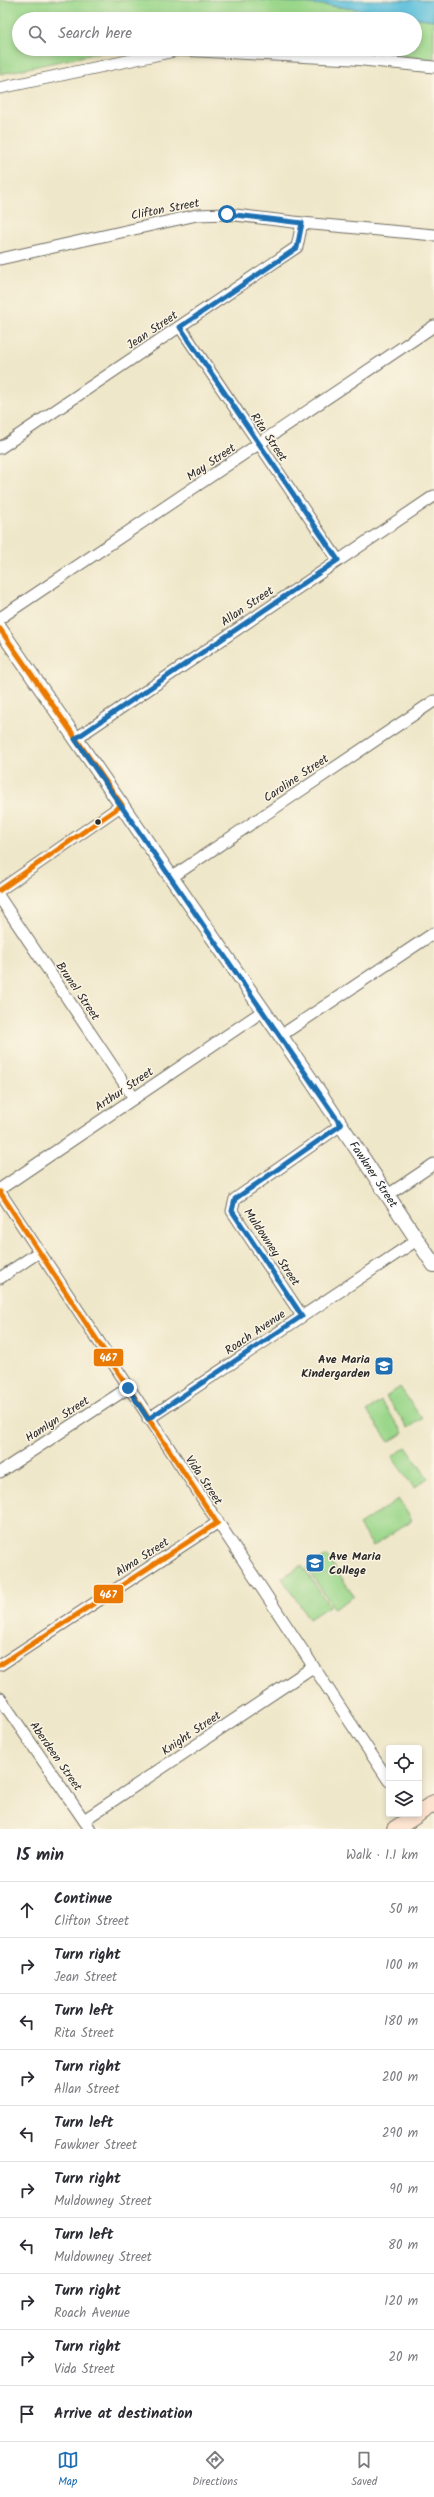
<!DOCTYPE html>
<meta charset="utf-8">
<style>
:root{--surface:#fff;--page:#f2f2f3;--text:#2b2b33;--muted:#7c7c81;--line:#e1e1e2;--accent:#1f6fb2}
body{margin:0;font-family:Kalam,sans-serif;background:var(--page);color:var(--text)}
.controls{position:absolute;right:12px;bottom:12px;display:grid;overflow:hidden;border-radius:4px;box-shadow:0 2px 6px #0003}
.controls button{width:36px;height:36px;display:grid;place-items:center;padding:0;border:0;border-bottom:1px solid var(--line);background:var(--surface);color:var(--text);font:20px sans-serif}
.stop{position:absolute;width:12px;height:12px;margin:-9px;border:3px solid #1f6fb2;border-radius:50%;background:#fff}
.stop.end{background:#1f6fb2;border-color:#fff;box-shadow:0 1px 4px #0008}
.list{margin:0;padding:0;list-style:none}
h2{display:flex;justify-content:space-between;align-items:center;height:52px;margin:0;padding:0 16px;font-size:17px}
h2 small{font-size:13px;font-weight:400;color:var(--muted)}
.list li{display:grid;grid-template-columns:26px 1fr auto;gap:12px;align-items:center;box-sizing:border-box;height:56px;padding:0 16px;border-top:1px solid var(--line)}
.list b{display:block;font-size:15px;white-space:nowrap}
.list p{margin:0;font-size:13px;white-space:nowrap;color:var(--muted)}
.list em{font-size:13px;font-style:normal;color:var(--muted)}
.icon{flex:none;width:22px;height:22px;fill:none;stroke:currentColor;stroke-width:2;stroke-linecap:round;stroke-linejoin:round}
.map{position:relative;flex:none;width:434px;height:1829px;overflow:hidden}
.search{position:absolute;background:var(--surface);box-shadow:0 2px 6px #0003;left:12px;right:12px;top:12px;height:44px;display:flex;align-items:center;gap:10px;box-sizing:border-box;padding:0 14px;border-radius:22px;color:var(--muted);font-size:15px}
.sheet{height:612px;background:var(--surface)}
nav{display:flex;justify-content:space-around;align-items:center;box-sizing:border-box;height:56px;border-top:1px solid var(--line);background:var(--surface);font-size:11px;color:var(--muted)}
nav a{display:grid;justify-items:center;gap:2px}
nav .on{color:var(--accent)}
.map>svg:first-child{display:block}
.green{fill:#9bd78b;stroke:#63815b}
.water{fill:#5dc0db;stroke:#447683}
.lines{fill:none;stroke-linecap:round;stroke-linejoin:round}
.minor-casing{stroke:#706d62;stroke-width:13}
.tertiary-casing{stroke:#706d62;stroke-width:16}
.secondary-casing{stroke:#706d62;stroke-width:18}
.minor{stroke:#fff;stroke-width:11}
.tertiary{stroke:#fff;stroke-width:14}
.secondary{stroke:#fde4d1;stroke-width:16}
.bus-1-casing{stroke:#fcf5e5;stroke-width:8}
.bus-1{stroke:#ea7904;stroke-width:5}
.route{stroke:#1f6fb2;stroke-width:5}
.bus-dot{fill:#2b2b2b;stroke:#fcf5e5;stroke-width:1.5}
.labels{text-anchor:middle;stroke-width:3;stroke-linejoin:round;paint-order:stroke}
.street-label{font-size:12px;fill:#2b2b2b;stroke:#fcf5e5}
.poi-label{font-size:12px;font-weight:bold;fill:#2b2b2b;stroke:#fcf5e5;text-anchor:end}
.line-badge{stroke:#fcf5e5;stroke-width:1.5}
.badge-label{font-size:11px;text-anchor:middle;font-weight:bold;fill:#fff}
</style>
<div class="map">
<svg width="434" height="1829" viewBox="0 0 434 1829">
<rect width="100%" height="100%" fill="#fcf5e5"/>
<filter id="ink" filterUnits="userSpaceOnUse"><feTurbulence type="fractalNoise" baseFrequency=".025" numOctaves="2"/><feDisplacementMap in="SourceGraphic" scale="8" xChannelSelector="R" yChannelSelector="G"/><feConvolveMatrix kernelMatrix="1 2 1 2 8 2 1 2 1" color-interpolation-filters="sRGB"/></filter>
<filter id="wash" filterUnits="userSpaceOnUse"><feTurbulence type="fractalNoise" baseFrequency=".012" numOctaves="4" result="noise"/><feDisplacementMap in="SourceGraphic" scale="16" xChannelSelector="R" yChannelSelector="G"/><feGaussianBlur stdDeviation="0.9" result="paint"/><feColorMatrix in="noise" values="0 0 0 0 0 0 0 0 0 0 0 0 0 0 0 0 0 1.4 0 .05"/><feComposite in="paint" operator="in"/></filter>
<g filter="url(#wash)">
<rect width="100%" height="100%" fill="#efe7c9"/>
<g class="green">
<polygon points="0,0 261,0 326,5 434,20 434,59 309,49 415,49 415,19 19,19 19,49 117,49 0,74"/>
<polygon points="400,1387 422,1419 408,1428 386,1397"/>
<polygon points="381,1401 403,1433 389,1442 367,1411"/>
<polygon points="406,1447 428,1478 414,1488 392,1457"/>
<polygon points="398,1499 412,1520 373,1546 359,1525"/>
<polygon points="327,1556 354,1596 334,1609 307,1568"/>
<polygon points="302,1565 329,1606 309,1619 282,1578"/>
</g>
<polygon class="water" points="261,0 434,0 434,20 326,5"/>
</g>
<g filter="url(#ink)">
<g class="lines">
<defs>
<g id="minor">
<polyline points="0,88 179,50 353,59 434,67"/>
<polyline points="0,259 197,215 227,214 302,223 434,235"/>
<polyline points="180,327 338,560"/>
<polyline points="0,448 297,247 302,223"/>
<polyline points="0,618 434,326"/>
<polyline points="75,739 434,496"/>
<polyline points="172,877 434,701"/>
<polyline points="0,890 122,805"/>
<polyline points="0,898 134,1098"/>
<polyline points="280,1036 434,933"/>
<polyline points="0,1189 263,1011"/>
<polyline points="0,1192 389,1781"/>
<polyline points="388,1195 434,1164"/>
<polyline points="0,1278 39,1252"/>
<polyline points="302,1316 232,1211 235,1199 341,1125"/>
<polyline points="148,1419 417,1240"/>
<polyline points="0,1472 128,1388"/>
<polyline points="0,1665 217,1523"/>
<polyline points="0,1698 90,1829"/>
<polyline points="84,1820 313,1667"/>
</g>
<g id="tertiary">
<path id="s1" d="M0,629L307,1074L434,1265"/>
</g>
<g id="secondary">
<polyline points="419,1813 434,1803"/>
<polyline points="395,1829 418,1814"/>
</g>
</defs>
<use href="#minor" class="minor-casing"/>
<use href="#tertiary" class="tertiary-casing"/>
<use href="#secondary" class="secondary-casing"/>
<use href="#minor" class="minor"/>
<use href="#tertiary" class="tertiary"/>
<use href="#secondary" class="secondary"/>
<defs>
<g id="bus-1">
<polyline points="0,629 122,805 0,890"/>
<polyline points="0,1192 217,1523"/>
<polyline points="0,1665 217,1523"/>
</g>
</defs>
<use href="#bus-1" class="bus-1-casing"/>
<use href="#bus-1" class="bus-1"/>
</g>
</g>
<g class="lines" filter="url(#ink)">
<polyline class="route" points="128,1388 148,1419 302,1316 232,1211 235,1199 341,1125 75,739 338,560 180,327 297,248 302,223 227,214"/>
</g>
<defs>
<symbol id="school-square" viewBox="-11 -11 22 22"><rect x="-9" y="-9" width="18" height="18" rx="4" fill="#1f6fb2" stroke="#fcf5e5"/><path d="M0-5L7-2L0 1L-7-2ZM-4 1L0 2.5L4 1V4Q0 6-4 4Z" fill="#fff"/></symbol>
</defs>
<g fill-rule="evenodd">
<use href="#school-square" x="373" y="1355" width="22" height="22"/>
<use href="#school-square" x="304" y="1552" width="22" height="22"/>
</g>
<circle class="bus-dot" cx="98" cy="822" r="3.5"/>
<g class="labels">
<g class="street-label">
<text transform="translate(165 209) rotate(-11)" y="4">Clifton Street</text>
<text transform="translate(152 330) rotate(-34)" y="4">Jean Street</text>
<text transform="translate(269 437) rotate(56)" y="4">Rita Street</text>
<text transform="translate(211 462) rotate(-34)" y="4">May Street</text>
<text transform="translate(247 606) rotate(-34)" y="4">Allan Street</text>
<text transform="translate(296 778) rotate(-34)" y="4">Caroline Street</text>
<text transform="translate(78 991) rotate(56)" y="4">Brunel Street</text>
<text transform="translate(124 1089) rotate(-34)" y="4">Arthur Street</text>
<text dy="4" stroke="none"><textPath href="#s1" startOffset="661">Fawkner Street</textPath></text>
<text transform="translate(272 1247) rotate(56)" y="4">Muldowney Street</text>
<text transform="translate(255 1332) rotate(-34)" y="4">Roach Avenue</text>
<text transform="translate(57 1419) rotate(-33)" y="4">Hamlyn Street</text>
<text transform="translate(204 1480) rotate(56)" y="4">Vida Street</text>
<text transform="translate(142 1557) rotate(-33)" y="4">Alma Street</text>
<text transform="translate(191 1733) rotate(-34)" y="4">Knight Street</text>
<text transform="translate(56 1756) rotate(55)" y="4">Aberdeen Street</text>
</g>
<g class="poi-label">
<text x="370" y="1363">Ave Maria<tspan x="370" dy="14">Kindergarden</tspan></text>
<text x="329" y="1560" text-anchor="start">Ave Maria<tspan x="329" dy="14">College</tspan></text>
</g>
</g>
<g class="line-badge">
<rect x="93" y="1348" width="31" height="19" rx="4" fill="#ea7904"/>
<rect x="93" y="1584" width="31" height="20" rx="4" fill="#ea7904"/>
</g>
<g class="badge-label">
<text x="108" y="1361">467</text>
<text x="108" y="1598">467</text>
</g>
</svg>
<div class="controls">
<button><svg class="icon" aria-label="locate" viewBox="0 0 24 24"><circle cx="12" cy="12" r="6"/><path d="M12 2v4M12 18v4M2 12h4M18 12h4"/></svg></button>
<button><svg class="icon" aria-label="layers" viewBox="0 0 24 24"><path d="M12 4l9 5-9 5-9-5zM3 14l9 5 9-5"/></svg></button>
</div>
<div class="stop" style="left:227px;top:214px"></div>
<div class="stop end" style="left:128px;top:1388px"></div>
<div class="search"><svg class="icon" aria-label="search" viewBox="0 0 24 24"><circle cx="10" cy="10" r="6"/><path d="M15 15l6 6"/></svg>Search here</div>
</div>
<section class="sheet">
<h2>15 min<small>Walk · 1.1 km</small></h2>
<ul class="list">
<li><svg class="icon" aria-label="ahead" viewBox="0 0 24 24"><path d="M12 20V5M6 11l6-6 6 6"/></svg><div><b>Continue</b><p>Clifton Street</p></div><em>50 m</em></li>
<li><svg class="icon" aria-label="right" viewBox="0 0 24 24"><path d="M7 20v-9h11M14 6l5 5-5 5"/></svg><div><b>Turn right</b><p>Jean Street</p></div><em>100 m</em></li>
<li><svg class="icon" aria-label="left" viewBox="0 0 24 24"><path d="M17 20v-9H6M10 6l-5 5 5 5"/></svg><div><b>Turn left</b><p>Rita Street</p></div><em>180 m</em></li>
<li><svg class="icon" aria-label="right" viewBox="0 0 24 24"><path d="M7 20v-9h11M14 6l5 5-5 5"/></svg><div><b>Turn right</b><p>Allan Street</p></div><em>200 m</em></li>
<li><svg class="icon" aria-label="left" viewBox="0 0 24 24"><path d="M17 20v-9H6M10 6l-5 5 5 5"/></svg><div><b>Turn left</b><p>Fawkner Street</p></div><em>290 m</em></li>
<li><svg class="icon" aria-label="right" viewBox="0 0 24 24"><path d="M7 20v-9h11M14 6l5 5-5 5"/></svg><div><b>Turn right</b><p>Muldowney Street</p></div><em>90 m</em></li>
<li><svg class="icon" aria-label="left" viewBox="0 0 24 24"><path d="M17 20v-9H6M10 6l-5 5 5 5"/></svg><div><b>Turn left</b><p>Muldowney Street</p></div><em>80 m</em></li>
<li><svg class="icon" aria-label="right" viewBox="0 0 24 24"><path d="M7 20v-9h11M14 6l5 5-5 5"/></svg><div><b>Turn right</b><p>Roach Avenue</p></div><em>120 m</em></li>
<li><svg class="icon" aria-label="right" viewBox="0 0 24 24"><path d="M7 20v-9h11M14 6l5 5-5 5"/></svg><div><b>Turn right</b><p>Vida Street</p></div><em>20 m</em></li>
<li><svg class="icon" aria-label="arrive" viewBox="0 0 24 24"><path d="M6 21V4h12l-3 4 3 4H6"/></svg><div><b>Arrive at destination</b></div></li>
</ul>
</section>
<nav>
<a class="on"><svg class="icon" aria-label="map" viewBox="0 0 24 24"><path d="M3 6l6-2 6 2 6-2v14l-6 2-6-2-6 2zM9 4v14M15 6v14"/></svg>Map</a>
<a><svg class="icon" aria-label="directions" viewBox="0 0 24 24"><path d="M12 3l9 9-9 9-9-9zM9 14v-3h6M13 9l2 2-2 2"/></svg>Directions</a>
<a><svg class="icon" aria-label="saved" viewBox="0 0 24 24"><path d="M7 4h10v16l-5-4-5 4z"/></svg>Saved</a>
</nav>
